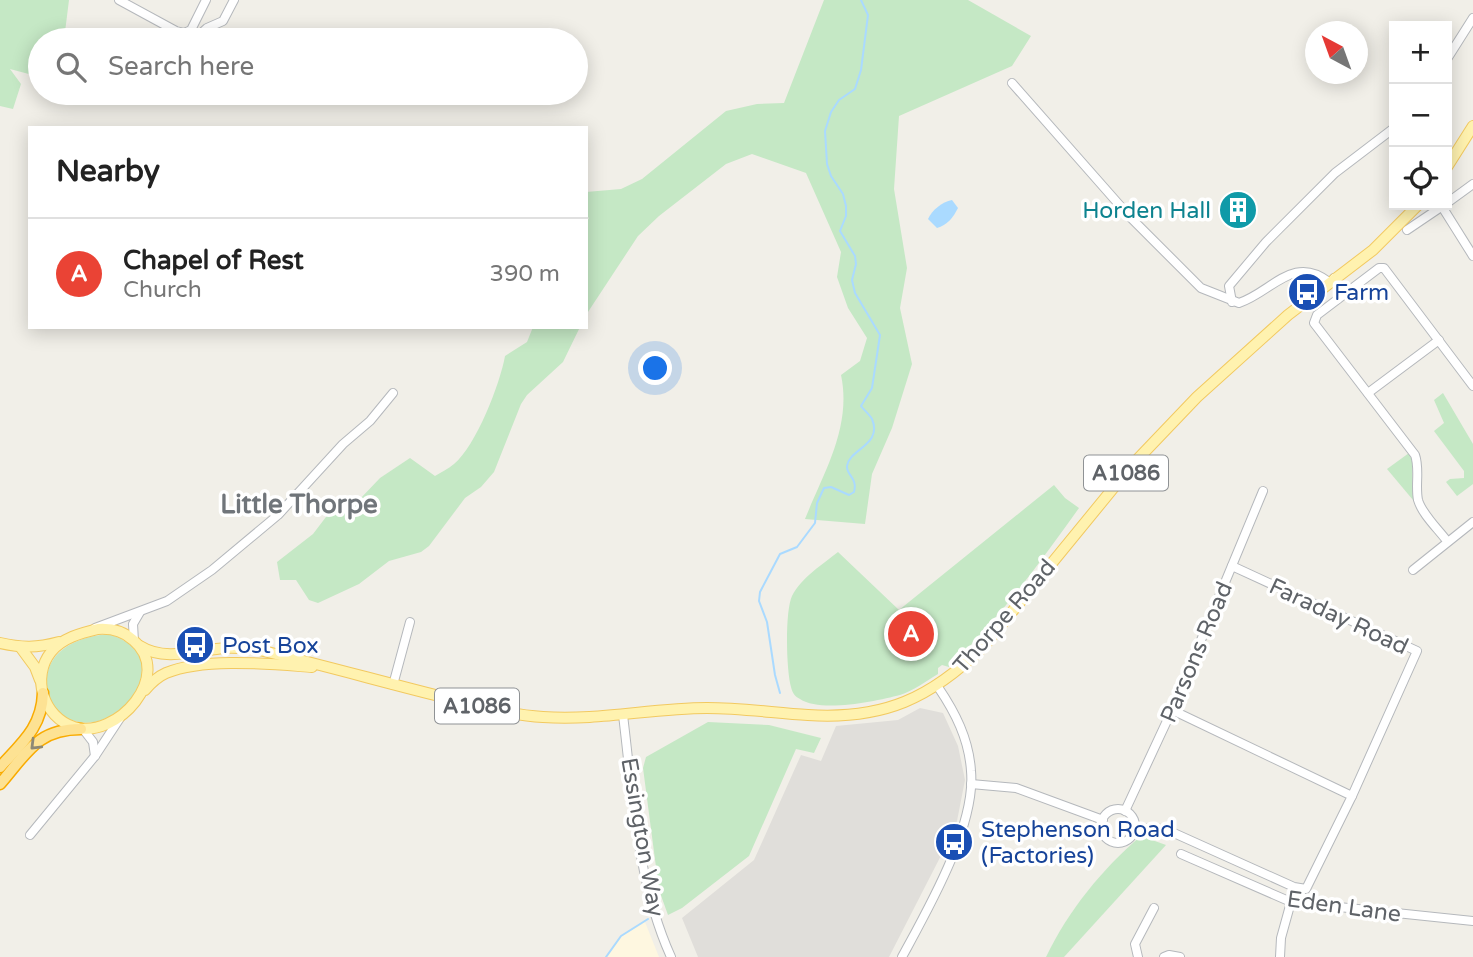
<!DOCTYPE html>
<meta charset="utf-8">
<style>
:root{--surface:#fff;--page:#f6f6f6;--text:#222;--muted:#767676;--line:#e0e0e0;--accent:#ea4335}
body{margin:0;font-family:"Varela Round",sans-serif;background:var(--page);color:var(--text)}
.controls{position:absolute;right:21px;top:21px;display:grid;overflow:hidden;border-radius:0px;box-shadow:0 4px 18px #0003}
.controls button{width:63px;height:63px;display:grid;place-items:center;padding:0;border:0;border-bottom:2px solid var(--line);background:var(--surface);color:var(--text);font:35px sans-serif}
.compass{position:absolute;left:1305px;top:21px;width:63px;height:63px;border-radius:50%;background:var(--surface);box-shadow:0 4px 18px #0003;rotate:319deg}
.you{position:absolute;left:656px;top:369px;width:24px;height:24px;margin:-18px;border:5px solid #fff;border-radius:50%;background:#1a73e8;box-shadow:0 0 0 10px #1a73e833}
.badge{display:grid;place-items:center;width:46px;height:46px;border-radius:50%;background:var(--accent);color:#fff;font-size:23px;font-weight:700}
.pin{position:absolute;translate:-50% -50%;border:4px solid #fff;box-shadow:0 2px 7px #0006}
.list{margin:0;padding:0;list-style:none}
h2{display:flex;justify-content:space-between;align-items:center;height:91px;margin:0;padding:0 28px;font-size:30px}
h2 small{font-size:23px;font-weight:400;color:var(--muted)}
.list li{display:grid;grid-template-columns:46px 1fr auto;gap:21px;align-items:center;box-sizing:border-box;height:112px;padding:0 28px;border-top:2px solid var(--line)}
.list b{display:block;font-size:26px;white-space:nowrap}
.list p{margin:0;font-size:23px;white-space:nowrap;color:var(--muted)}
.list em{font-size:23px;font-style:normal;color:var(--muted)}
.icon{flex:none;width:38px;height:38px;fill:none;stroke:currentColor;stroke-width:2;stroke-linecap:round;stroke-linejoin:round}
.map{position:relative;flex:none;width:1473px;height:957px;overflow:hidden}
.search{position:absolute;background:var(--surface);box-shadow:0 4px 18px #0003;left:28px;top:28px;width:560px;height:77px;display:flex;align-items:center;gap:18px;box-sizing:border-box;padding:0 24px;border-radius:38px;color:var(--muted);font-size:26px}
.panel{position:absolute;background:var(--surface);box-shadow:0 4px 18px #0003;left:28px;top:126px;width:560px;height:203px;border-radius:0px}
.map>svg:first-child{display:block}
.commercial{fill:#fef7e0}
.industrial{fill:#e0deda}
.green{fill:#c5e8c5}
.water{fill:#aadaff}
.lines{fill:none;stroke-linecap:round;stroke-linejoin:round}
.stream{stroke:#aadaff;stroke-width:2}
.minor-casing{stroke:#b5b8bc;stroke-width:10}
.major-casing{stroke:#f2c960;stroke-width:12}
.highway-casing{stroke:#f9ab00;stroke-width:13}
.minor{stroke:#fff;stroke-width:8}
.major{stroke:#fff2af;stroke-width:10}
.highway{stroke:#fde293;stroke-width:10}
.oneway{stroke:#8e8975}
.labels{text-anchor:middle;stroke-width:7;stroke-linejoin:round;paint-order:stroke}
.shield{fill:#fff;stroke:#8f9295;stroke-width:2}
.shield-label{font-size:21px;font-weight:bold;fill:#5f6368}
.culture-label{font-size:23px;fill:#0d838f;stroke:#fff;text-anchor:end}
.transit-label{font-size:23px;fill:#164399;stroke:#fff;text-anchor:start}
.street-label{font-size:23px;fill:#5f6368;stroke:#fff}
.quarter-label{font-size:26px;font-weight:bold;fill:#70757a;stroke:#fff}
</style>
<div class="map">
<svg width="1473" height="957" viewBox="0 0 1473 957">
<rect width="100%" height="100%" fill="#f1efe8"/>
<polygon class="commercial" points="645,922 659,957 607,957 619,938"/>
<polygon class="industrial" points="920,708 943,713 958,746 965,780 957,821 950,838 889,957 698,957 682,918 754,860 801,755 821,761 836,726 898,720"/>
<g class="green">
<polygon points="0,0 69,0 65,32 88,40 40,40 40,77 10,69 21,84 13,109 0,106"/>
<path d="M824,0H968L1031,36L1012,66L899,116L894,189L907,268L900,308L912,364L892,428L872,474L865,524L805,519C824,472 852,427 841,375L860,361L867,338L848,308L837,277L841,252L806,173L752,154L726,164L659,216L638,236L586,315V223L589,218L586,216V192L621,189L642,179L726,111L757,104L784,103Z"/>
<path d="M533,327H580L563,362L527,395L521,404L494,472L481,487L465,498L429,546L421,552L389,561L359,584L318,603L309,600L296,580H280L277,562L313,534L329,513L351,498L359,500L380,478L410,458L435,476C441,472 448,469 454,464C476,446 500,384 505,356L527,342Z"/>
<polygon points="1443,393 1473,444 1473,484 1457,496 1446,482 1450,479 1464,478 1464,471 1434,431 1444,423 1434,400"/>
<polygon points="1409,453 1412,461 1413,500 1387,469"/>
<path d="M1054,485L1065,498L1079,508C1039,564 999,619 949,667L942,665L938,668V674C926,681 913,691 900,695C877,701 821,713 800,699C795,697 792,692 791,687C786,669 785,611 792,596C801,578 823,564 838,552L899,610Z"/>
<path d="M108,634C190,657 104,758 57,710C50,703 45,691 46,681C49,648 79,637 108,634Z"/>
<polygon points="708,722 769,725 821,738 814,753 796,749 749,856 682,908 668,915 659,890 643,768 646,757"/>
<path d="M1141,836L1166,845L1064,957H1046C1068,911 1102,869 1141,836Z"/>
</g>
<path class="water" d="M952,200L958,208C953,218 947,225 937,228L928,219C932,210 942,202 952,200Z"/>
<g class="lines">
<g class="stream">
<path d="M780,693L775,675L767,622L759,601L760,592L780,554L797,547L815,523L817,503L824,488L831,487L849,495L854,492C858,478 846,475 847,466C849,449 883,445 872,419C869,414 864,410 861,406L872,388L880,335L855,293L852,280L856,264L855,256L840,231L846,216V206L843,194L831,176L827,164L825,131L831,112L839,100L855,89L861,70L868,15L861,0"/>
<polyline points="606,957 621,936 648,919"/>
</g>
<defs>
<g id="minor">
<polyline points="119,0 176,31 184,33 191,30 206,0"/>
<polyline points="184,33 196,38 207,28 223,21 234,0"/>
<polyline points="1447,59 1473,18"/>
<path d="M1012,83L1130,217L1201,288L1239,303C1272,292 1293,254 1329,282"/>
<polyline points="1447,203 1473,184"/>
<polyline points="1441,205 1473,256"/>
<polyline points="1407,230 1444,205"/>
<path d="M1334,278L1346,293L1317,315L1314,323L1415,455C1420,469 1415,485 1418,500C1422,514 1438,529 1447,541"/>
<polyline points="1346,293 1379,268 1384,268 1473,386"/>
<polyline points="1232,302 1229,286 1266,242 1335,173 1394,128"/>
<polyline points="1368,393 1439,340"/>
<polyline points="1232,566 1417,651 1352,796"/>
<polyline points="1413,570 1473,522"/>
<polyline points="95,628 167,601 212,570 278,515 343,444 370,421 393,393"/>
<polyline points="134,641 133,624 140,612"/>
<polyline points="393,685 410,622"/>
<path d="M623,715C633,796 637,882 671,957"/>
<polyline points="83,729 93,742 95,756"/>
<polyline points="971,784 1016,788 1103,820"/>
<circle cx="1118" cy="826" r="17"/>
<polyline points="1125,811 1172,710 1263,491"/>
<polyline points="1135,828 1165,829 1294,887 1306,889 1352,796 1172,710"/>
<polyline points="30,835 95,756 122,715"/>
<polyline points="1181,854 1291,902 1473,921"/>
<path d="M902,957C928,909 976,826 971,771C969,739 955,712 938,687"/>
<polyline points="1138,957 1135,944 1154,908"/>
<polyline points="1164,957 1169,955 1180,957"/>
<polyline points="1280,957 1281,938 1291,902"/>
</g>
<g id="major">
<polyline points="1447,167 1473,126"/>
<path d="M98,629C112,628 123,631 133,640C175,675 117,740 74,727C43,717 31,677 51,652C62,638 81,633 98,629Z"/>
<path d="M0,643C22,648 37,648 59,642"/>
<path d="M140,646C165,662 197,650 226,648C236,647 248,649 259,650C319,664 379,681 439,696C473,705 508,715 543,717C598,721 652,708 707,708C741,708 775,713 808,715C884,720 931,698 984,646L1133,464L1197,397L1288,315L1373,250L1418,205"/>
<polyline points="21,648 35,667 40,680"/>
<path d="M145,690C151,683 157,677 166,673C204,657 271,664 312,667"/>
</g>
<g id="highway">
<path d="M0,767C22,743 42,727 43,693"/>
<path d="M0,784C27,753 37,729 81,729"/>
</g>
</defs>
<use href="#minor" class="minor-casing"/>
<use href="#major" class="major-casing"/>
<use href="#highway" class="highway-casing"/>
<use href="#minor" class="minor"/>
<use href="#major" class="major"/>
<use href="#highway" class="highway"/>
</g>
<defs><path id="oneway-chevron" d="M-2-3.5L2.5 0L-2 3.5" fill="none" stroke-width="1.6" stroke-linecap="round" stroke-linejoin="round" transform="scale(1.75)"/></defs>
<use class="oneway" href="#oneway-chevron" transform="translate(35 745) rotate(135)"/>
<defs>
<symbol id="building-disc" viewBox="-11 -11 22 22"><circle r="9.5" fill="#0f9aa8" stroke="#fff"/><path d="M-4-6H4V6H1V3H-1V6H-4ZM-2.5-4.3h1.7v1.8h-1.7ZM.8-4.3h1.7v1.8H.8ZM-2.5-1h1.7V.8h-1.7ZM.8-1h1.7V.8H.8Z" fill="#fff"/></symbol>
<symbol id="bus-disc" viewBox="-11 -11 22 22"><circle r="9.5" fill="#1a4fb4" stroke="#fff"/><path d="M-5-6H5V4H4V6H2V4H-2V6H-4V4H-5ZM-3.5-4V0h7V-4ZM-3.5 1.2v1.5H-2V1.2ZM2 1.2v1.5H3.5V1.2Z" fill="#fff"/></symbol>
</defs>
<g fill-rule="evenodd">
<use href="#building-disc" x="1216" y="188" width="44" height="44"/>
<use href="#bus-disc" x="1285" y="270" width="44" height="44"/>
<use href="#bus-disc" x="173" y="623" width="44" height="44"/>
<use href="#bus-disc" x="932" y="820" width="44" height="44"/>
</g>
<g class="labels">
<g class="shield">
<rect x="1084" y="455.5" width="84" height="35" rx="5"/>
<rect x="435" y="688.5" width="84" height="35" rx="5"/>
</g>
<g class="shield-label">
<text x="1126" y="480">A1086</text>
<text x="477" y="713">A1086</text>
</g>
<g class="culture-label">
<text x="1211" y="218">Horden Hall</text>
</g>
<g class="transit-label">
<text x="1334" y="300">Farm</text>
<text x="222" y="653">Post Box</text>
<text x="981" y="837">Stephenson Road<tspan x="981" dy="26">(Factories)</tspan></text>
</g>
<g class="street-label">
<text transform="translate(1004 616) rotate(-49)" y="8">Thorpe Road</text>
<text transform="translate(1339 616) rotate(25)" y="8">Faraday Road</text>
<text transform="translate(1196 652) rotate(-67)" y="8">Parsons Road</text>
<text transform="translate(643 837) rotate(80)" y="8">Essington Way</text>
<text transform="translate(1344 906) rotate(8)" y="8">Eden Lane</text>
</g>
<g class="quarter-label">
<text x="299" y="513">Little Thorpe</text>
</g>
</g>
</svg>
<div class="controls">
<button>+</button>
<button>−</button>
<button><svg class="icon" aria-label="locate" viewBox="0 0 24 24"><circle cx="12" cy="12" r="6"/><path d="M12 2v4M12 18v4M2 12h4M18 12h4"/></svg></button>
</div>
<svg class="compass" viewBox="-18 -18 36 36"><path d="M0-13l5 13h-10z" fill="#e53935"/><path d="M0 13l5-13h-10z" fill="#767676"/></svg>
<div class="you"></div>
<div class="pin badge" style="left:911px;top:634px">A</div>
<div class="search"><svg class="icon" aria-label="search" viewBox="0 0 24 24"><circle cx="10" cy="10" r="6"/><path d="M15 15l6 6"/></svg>Search here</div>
<section class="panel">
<h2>Nearby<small></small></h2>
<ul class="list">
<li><span class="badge">A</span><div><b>Chapel of Rest</b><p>Church</p></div><em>390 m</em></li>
</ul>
</section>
</div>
